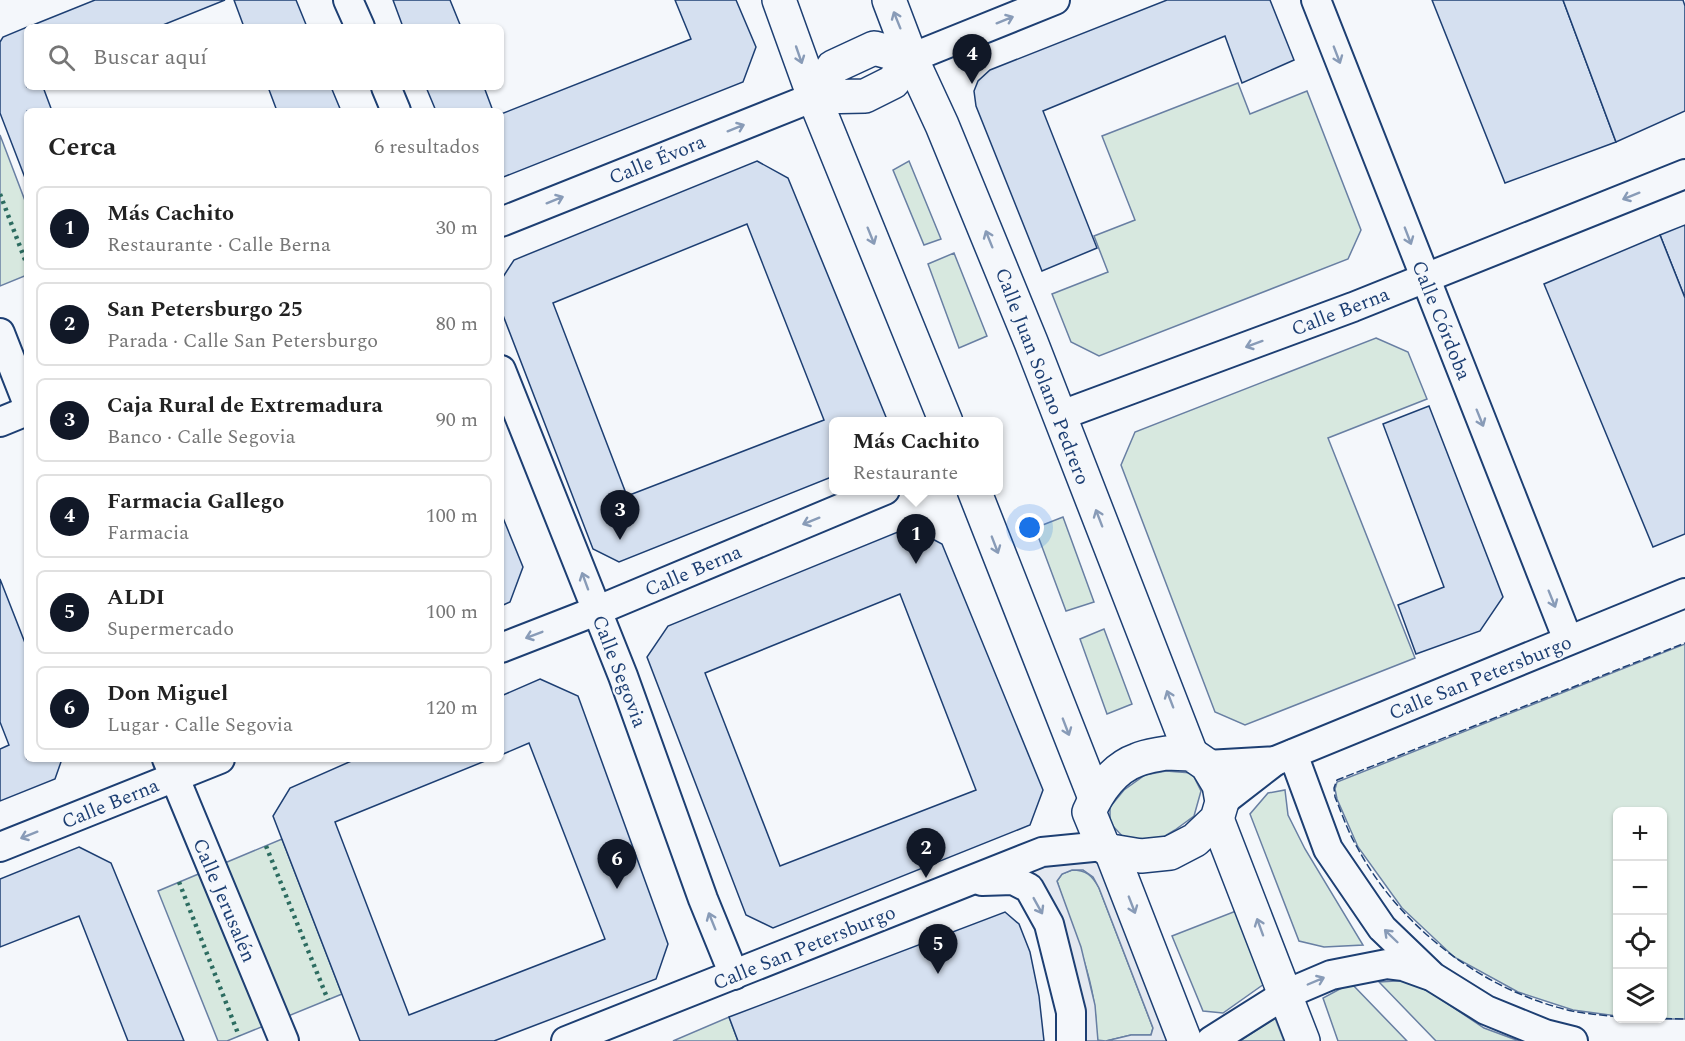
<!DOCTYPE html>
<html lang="es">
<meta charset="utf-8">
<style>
:root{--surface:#fff;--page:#f2f2f2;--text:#222;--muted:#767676;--line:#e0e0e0;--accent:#111827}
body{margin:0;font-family:Spectral,serif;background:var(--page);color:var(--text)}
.controls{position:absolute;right:18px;bottom:18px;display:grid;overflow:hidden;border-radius:9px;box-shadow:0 2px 4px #0004}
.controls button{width:54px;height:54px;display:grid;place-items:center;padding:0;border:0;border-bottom:2px solid var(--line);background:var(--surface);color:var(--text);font:30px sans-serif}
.you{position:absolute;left:1030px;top:528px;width:21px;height:21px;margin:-15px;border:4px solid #fff;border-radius:50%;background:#1a73e8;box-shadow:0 0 0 9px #1a73e833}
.badge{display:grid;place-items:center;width:39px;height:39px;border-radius:50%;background:var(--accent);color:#fff;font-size:20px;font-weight:700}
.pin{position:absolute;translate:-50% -50px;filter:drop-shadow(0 2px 3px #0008)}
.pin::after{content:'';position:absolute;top:32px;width:21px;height:18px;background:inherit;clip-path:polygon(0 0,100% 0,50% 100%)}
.popup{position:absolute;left:829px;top:417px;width:174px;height:78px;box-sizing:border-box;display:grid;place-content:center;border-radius:9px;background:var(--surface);filter:drop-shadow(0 2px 4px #0005);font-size:20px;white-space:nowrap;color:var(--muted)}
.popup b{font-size:22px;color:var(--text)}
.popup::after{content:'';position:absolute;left:50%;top:100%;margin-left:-12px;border:12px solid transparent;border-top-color:var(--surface)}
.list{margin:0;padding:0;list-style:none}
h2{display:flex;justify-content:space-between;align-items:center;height:78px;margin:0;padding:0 24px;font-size:26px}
h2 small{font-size:20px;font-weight:400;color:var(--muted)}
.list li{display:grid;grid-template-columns:39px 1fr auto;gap:18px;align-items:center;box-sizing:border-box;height:84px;margin:0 12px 12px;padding:0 12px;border:2px solid var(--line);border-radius:9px}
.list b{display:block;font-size:22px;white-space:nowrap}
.list p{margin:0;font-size:20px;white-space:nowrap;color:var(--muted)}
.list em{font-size:20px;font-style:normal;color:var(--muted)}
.icon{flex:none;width:33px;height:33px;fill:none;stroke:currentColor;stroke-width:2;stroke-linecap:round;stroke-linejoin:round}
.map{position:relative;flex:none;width:1685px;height:1041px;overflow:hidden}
.search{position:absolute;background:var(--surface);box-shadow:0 2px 4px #0004;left:24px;top:24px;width:480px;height:66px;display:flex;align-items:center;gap:15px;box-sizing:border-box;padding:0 21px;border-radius:9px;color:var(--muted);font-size:22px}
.panel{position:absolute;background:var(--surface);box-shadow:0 2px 4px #0004;left:24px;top:108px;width:480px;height:654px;border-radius:9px}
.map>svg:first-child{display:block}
.green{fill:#d7e8df;stroke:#687fa3;stroke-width:1.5}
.parking{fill:#e3e8f0;stroke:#687fa3;stroke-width:1.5}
.building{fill:#d5e0f0;stroke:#1d3f73;stroke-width:1.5;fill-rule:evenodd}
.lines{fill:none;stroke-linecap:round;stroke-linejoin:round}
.street-casing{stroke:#1d3f73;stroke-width:32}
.secondary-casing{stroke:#1d3f73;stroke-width:36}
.street{stroke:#f4f7fb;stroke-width:28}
.secondary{stroke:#f4f7fb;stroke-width:33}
.hedge{stroke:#2c6c60;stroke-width:4.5;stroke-dasharray:3 4.5;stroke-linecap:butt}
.fence{stroke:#1d3f73;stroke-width:1.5;stroke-dasharray:8 3;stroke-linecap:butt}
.oneway{stroke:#889bb7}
.labels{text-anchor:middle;stroke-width:4.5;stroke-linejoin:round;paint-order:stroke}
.street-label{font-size:20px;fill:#1d3f73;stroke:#f4f7fb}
</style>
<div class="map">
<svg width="1685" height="1041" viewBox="0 0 1685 1041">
<rect width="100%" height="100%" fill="#f4f7fb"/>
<g class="green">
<polygon points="1238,83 1250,114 1307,91 1361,230 1348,259 1099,356 1071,342 1052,294 1108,272 1094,236 1135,220 1102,136"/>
<polygon points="0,135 27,206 27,275 0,286"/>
<polygon points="909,161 941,239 924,245 893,170"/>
<polygon points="954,253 987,336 959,348 928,264"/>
<polygon points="1376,338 1408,352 1427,399 1328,438 1415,658 1245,725 1215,712 1121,465 1135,432"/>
<polygon points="1063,517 1094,602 1066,611 1035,528"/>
<polygon points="1104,629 1132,704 1107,714 1080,639"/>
<polygon points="1685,644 1685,1019 1638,1019 1662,1018 1662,812 1618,812 1617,1016 1573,1010 1518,992 1454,957 1402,908 1358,847 1337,799 1335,789 1337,782"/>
<polygon points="1166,771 1192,773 1201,791 1194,816 1175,830 1155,842 1126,840 1110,823 1110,807 1124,790 1145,775"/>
<polygon points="1285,790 1288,815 1305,849 1363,945 1324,947 1299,941 1250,814 1268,793"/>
<polygon points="282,839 342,994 227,1041 218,1041 158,891"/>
<path d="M1072,870C1086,870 1092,875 1099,888L1153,1028L1151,1035H1131L1106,1041L1096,1040C1099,984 1073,934 1057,881L1062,874Z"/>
<polygon points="1236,911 1264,984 1223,1013 1203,1011 1172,936"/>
<polygon points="1412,980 1484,1028 1519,1041 1436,1041 1379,982"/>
<polygon points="1351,983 1407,1041 1338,1041 1323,998"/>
<polygon points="729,1017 738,1041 673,1041"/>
<polygon points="1275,1018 1284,1041 1240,1041"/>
</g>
<polygon class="parking" points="1084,857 1097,863 1106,871 1171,1041 1106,1041 1131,1035 1151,1035 1153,1028 1099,888 1093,877 1083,870 1072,870 1062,874 1057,881 1081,947 1095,1005 1098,1041 1084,1041 1032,879 1033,872 1043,865"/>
<g class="building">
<polygon points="95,0 225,0 158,27 28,27"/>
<polygon points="234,0 296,0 307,27 244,27"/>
<polygon points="393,0 450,0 461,27 403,27"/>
<polygon points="675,0 736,0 756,47 743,82 501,178 501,114 691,39"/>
<polygon points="1167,0 1270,0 1294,60 1242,83 1225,36 1043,111 1097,248 1042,271 976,106 974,91 978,81 990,70"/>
<polygon points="1432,0 1563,0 1616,142 1505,183"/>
<polygon points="1563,0 1683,0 1685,6 1685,111 1616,142"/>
<polygon points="27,27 27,87 43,87 52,111 27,111 27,183 0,113 0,42 3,37"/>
<polygon points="268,87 331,87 341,111 277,111"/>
<polygon points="426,87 484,87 493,111 436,111"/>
<path d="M757,161L788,178L888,422H834V476L619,562L593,549L501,310V280L514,260ZM747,224L824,420L627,496L553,303Z"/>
<polygon points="1685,225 1685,298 1660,235"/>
<polygon points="1660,235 1685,298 1685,534 1653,547 1544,284"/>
<polygon points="1429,406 1503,597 1480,631 1416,654 1398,605 1444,587 1383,424"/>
<polygon points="501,513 523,567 510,602 501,606"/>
<path d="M910,527L942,544L1043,790L1030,825L773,928L746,915L647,657L668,626ZM900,594L976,790L780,866L705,673Z"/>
<polygon points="0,579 27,648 27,759 62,759 55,779 0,801 0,749 9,745 0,722"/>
<polygon points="540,679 578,696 668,944 656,979 494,1041 360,1041 273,816 290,788 356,759 490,759 335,822 409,1015 605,939 529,743 501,755 501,696"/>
<polygon points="79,847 111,863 184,1041 128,1041 79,916 0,947 0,879"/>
<polygon points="1005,912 1019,924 1030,952 1039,996 1044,1041 738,1041 729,1017"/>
</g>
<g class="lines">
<defs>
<g id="street">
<polyline points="348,0 360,27"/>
<polyline points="1316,0 1568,640"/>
<polyline points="911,58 1055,0"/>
<polyline points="386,87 396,111"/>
<polyline points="501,222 814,97"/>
<polyline points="0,333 27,402"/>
<polyline points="501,370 623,676 703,899 734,975"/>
<polyline points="1059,416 1353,307 1685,174"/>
<polyline points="0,422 27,411"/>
<polyline points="501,648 596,611 885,490"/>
<polyline points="1293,754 1328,849 1382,928 1433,977 1486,1010 1545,1034 1573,1041"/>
<polyline points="167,759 284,1041"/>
<polyline points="1207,765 1275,761 1685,593"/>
<polyline points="1222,802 1275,761"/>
<polyline points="0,847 220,759"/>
<polyline points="982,881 1013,880 1029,888 1049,924 1071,1012 1071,1041"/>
<polyline points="566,1041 1042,852 1103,846"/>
<polyline points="1211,1041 1284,995 1331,975 1387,964 1403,966 1428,975"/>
</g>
<g id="secondary">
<polyline points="779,0 814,97 946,422"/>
<polyline points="889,0 911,58 942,125 1031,342 1191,754"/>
<polygon points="874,48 911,58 893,82 865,96 814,97 833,67"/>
<polyline points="974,490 1095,798"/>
<path d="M1166,753L1191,754L1207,765L1219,785L1222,802L1217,819L1195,840L1170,853L1141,856L1111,851L1103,846L1089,812C1098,791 1114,768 1137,760C1146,756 1157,755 1166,753Z"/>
<polyline points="1217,819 1303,1041"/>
<polyline points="1111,851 1185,1041"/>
</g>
</defs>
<use href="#street" class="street-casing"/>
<use href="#secondary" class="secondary-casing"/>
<use href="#street" class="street"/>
<use href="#secondary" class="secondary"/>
<g class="hedge">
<polyline points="0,194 27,265"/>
<polyline points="266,846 328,1000"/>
<polyline points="179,882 239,1036"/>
</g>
<g class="fence">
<path d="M1618,1017C1603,1015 1587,1014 1572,1011C1484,991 1400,928 1357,847C1348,832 1342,814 1335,797L1334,788L1337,780L1685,643"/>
<polyline points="1631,1018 1685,1019"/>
</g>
</g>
<defs><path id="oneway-shaft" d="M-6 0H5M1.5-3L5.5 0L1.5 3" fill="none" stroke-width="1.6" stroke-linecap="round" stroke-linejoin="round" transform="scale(1.5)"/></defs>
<g class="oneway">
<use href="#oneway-shaft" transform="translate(897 20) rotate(-112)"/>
<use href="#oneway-shaft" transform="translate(1005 20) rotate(-22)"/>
<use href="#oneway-shaft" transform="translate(799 55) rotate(71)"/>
<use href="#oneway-shaft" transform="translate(1337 55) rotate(69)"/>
<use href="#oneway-shaft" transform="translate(736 128) rotate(-22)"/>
<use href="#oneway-shaft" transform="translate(1631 196) rotate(158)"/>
<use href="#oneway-shaft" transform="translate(555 200) rotate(-22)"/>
<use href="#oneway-shaft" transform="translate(871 236) rotate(68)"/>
<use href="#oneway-shaft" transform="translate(1408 236) rotate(69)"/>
<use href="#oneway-shaft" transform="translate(989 239) rotate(-112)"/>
<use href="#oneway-shaft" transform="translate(1254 344) rotate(160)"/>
<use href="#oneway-shaft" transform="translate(1480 418) rotate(68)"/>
<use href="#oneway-shaft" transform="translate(1099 518) rotate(-111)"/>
<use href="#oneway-shaft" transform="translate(811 521) rotate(158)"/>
<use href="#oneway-shaft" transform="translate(995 545) rotate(69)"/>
<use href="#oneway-shaft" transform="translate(585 581) rotate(-110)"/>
<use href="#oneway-shaft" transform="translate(1552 599) rotate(68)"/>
<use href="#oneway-shaft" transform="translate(534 635) rotate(159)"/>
<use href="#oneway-shaft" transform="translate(1170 699) rotate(-111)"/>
<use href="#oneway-shaft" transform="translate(1066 727) rotate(69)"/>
<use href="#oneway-shaft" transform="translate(29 835) rotate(158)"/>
<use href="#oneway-shaft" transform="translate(1132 905) rotate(69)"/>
<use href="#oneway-shaft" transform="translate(1038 906) rotate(61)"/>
<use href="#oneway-shaft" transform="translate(712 921) rotate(-112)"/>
<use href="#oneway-shaft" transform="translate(1260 927) rotate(-110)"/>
<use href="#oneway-shaft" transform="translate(1391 936) rotate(-136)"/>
<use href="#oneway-shaft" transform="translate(1316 981) rotate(-23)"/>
</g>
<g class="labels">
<g class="street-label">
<text transform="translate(657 159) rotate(-22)" y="7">Calle Évora</text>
<text transform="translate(1340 311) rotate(-21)" y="7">Calle Berna</text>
<text transform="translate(1442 320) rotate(68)" y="7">Calle Córdoba</text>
<text transform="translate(1043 376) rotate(69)" y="7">Calle Juan Solano Pedrero</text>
<text transform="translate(693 570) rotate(-23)" y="7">Calle Berna</text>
<text transform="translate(620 671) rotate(69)" y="7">Calle Segovia</text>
<text transform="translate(1480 677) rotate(-22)" y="7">Calle San Petersburgo</text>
<text transform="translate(110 803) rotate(-22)" y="7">Calle Berna</text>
<text transform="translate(225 900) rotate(67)" y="7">Calle Jerusalén</text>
<text transform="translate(804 947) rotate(-22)" y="7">Calle San Petersburgo</text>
</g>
</g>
</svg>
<div class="controls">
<button>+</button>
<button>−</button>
<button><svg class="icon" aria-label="locate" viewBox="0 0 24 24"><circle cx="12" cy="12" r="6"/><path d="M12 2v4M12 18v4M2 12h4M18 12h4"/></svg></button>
<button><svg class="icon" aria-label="layers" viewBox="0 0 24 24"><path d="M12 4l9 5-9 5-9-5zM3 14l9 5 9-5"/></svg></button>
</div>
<div class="you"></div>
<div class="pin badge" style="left:916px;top:564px">1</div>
<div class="popup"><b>Más Cachito</b>Restaurante</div>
<div class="pin badge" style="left:926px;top:878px">2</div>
<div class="pin badge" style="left:620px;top:540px">3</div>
<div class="pin badge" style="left:972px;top:84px">4</div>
<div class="pin badge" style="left:938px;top:974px">5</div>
<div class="pin badge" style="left:617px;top:889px">6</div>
<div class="search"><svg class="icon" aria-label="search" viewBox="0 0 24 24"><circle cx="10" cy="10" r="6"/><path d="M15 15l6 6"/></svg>Buscar aquí</div>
<section class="panel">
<h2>Cerca<small>6 resultados</small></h2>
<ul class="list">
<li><span class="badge">1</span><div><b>Más Cachito</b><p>Restaurante · Calle Berna</p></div><em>30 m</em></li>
<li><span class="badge">2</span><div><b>San Petersburgo 25</b><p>Parada · Calle San Petersburgo</p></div><em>80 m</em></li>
<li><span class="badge">3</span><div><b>Caja Rural de Extremadura</b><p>Banco · Calle Segovia</p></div><em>90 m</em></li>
<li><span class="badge">4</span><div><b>Farmacia Gallego</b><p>Farmacia</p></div><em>100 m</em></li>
<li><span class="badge">5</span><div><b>ALDI</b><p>Supermercado</p></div><em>100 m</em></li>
<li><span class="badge">6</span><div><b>Don Miguel</b><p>Lugar · Calle Segovia</p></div><em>120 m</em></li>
</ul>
</section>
</div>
